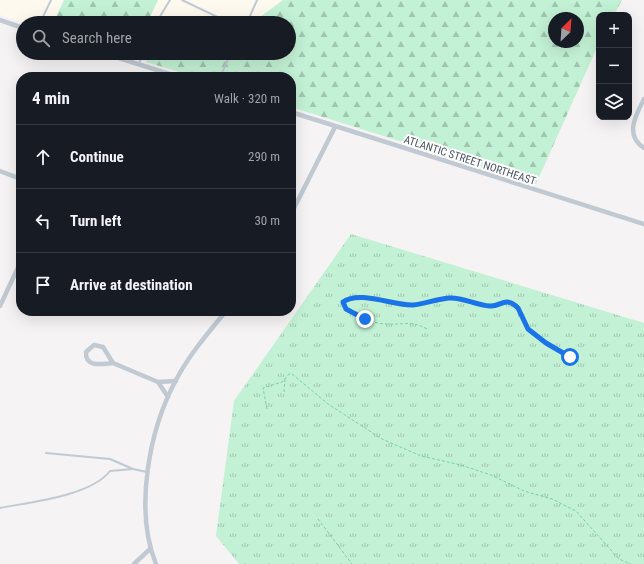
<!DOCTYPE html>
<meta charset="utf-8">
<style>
:root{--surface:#171b24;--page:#20242c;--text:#f1f3f6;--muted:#9ea1a6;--line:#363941}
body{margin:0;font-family:"Roboto Condensed",sans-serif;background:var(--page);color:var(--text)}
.controls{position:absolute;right:12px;top:12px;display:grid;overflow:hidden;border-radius:8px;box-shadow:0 4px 16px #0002}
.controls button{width:36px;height:36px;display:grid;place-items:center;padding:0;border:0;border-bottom:1px solid var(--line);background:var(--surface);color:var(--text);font:20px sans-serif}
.compass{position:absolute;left:548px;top:12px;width:36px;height:36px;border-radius:50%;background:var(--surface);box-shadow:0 4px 16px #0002;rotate:25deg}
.stop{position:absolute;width:12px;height:12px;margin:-9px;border:3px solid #1a73e8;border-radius:50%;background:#fff}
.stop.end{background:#1a73e8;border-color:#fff;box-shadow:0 1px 4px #0008}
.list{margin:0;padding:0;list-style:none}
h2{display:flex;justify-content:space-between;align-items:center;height:52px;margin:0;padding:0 16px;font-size:17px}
h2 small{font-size:13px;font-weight:400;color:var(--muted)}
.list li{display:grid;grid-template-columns:26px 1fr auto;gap:12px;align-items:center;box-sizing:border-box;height:64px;padding:0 16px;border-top:1px solid var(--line)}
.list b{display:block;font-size:15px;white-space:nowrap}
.list em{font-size:13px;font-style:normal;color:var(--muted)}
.icon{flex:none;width:22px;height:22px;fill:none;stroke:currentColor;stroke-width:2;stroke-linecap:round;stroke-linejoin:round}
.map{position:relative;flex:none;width:644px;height:564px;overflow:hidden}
.search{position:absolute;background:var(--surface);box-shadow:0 4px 16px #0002;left:16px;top:16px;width:280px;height:44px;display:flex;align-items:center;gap:10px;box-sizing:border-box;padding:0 14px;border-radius:22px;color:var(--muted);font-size:15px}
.panel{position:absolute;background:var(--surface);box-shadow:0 4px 16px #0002;left:16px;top:72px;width:280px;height:244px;border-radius:16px}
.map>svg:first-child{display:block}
.commercial{fill:#fdf9ef}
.grass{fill:url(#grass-tufts)}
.forest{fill:url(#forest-firs);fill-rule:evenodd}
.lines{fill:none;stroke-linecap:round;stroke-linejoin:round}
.path{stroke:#7ad0a6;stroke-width:1;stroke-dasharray:3 2;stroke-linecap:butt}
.lane{stroke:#c1cad2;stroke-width:2}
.street{stroke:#c1cad2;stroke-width:4.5}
.route{stroke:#1a73e8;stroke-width:5}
.labels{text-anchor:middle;stroke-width:4;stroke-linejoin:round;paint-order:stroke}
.street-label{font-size:11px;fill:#4a5661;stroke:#fff}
</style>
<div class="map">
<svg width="644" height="564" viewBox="0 0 644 564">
<defs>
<pattern id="grass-tufts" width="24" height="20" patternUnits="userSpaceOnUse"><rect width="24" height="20" fill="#c3f1d5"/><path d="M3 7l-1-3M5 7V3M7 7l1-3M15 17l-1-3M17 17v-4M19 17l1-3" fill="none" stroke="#a0c6b0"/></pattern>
<pattern id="forest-firs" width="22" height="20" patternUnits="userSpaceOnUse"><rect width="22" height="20" fill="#c3f1d5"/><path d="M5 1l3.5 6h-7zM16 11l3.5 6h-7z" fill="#a0c6b0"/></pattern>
</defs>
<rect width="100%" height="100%" fill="#f5f3f3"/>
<g class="commercial">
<polygon points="0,0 64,0 53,23 24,23 0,15"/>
<polygon points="158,0 283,0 252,23 147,23"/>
</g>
<polygon class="grass" points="351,234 644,323 644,564 239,564 216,536 234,401"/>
<g class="forest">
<polygon points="64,0 158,0 147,23 53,23"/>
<path d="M283,0H622L614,15H599V43L536,184L291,107V77H196L146,62L150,53H289V23H252ZM554,18H578V42H554Z"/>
</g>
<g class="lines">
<g class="path">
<path d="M427,329C411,320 404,325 387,324C373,324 358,316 346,309L343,302C359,290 394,306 413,305C425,304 436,299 449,298C463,298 475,305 490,306C502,307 504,295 518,308C521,314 522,320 525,326C533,339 565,354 579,362"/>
<polyline points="284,392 285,379"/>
<polyline points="267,409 263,388 282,382 289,374 292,374 328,404 382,439 421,456 461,465 491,475 524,491 552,499 576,511 619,559 631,564"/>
<polyline points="318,519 352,564"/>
</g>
<g class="lane">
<polyline points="182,0 230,23"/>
<polyline points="40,23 51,0"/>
<polyline points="156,23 170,0"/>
<polyline points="247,23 257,0"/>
<polyline points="139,63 144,53"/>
<polyline points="220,77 231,53"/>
<polyline points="46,453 110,459 133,469 147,472"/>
<path d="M0,508C30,502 91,496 110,471L133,469"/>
</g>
<g class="street">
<polyline points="0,20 23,28"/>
<polyline points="103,53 179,77"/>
<path d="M644,99C636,115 624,135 644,148"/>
<polyline points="291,112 644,224"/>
<polyline points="0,171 21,179"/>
<polyline points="291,214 335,127"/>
<polyline points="0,306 21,261"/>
<path d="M94,345L103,347L113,363C102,364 85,368 86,352Z"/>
<polyline points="113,363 158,382 176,381"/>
<polyline points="158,382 168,397"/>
<polyline points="134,564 150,549"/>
<path d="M156,564C134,510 149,430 176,380C189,355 208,333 226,311"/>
</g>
</g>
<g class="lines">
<path class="route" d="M365,319L346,309L343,302C360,290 394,306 413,305C425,304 436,299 449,298C463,297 475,305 490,306C501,307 505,295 518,308L528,329L546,343L570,357"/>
</g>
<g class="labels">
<g class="street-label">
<text transform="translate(470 160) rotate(18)" y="4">ATLANTIC STREET NORTHEAST</text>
</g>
</g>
</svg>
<div class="controls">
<button>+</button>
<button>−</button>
<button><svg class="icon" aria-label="layers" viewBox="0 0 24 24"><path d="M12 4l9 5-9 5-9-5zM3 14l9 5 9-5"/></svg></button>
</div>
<svg class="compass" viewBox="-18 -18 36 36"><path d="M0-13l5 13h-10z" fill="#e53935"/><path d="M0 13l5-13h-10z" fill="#9ea1a6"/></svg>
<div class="stop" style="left:570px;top:357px"></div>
<div class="stop end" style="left:365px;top:319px"></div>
<div class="search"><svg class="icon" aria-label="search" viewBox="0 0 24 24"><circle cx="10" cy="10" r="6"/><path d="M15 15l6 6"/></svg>Search here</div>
<section class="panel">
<h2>4 min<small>Walk · 320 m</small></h2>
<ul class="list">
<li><svg class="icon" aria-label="ahead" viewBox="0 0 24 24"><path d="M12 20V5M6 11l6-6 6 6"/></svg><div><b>Continue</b></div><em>290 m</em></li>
<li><svg class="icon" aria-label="left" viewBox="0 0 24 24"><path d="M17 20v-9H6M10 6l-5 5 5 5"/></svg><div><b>Turn left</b></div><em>30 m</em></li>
<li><svg class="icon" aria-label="arrive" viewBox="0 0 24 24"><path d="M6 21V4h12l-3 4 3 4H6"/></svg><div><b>Arrive at destination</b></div></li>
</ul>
</section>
</div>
